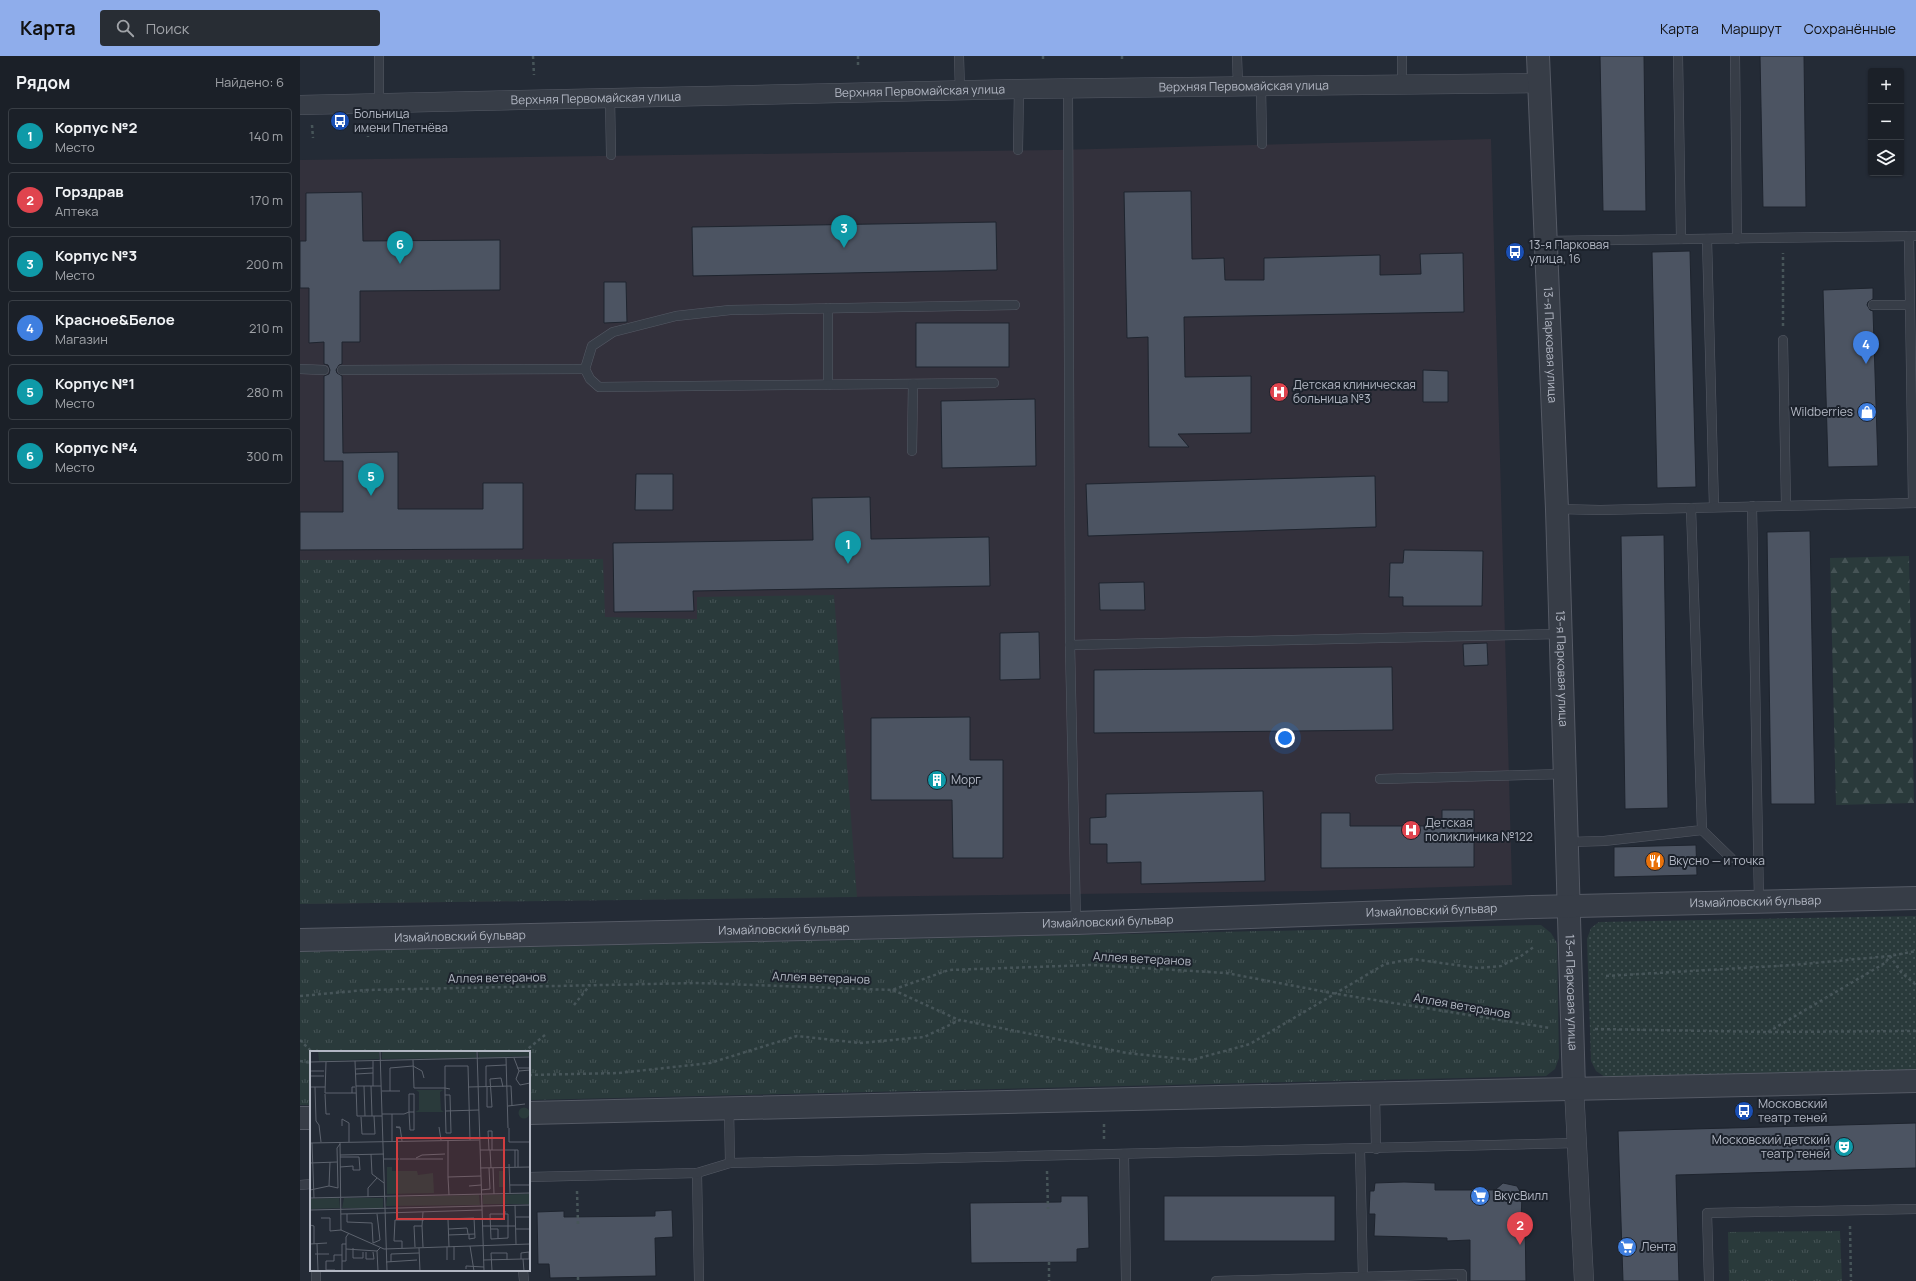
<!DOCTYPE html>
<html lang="ru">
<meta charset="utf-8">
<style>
:root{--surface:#1b2028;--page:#282d34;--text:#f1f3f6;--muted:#a0a3a8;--line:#393e45;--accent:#8fadeb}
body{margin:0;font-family:Manrope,sans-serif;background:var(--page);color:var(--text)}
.controls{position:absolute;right:12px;top:12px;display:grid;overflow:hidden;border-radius:4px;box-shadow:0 1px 3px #0004}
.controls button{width:36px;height:36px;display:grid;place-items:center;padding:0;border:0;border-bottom:1px solid var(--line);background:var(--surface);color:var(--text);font:20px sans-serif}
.you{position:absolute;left:985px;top:682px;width:14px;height:14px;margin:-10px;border:3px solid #fff;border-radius:50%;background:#1a73e8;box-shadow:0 0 0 6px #1a73e833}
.badge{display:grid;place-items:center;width:26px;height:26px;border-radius:50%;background:var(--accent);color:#fff;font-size:13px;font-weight:700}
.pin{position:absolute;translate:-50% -33px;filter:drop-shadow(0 1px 2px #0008)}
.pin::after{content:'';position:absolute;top:21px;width:14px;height:12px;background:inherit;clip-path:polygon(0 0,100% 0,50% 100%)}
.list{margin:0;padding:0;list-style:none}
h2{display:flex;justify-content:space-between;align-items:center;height:52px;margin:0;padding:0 16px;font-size:17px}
h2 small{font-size:13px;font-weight:400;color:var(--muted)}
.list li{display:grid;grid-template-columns:26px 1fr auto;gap:12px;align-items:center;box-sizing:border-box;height:56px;margin:0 8px 8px;padding:0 8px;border:1px solid var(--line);border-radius:4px}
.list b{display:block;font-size:15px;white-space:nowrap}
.list p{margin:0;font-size:13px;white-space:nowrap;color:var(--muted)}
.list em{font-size:13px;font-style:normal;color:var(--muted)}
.icon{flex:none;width:22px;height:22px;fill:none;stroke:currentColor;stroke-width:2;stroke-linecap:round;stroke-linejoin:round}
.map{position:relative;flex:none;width:1616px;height:1225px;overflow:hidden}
header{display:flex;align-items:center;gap:24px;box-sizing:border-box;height:56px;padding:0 20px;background:var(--accent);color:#111}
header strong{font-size:19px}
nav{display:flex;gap:22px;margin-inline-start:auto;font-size:14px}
.search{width:280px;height:36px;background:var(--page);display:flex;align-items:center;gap:10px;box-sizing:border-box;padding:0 14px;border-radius:4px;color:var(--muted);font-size:15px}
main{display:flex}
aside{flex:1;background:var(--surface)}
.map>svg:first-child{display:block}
.medical{fill:#33313c}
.grass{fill:url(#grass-dots)}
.forest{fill:url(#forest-firs)}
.park{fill:url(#park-tufts)}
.building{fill:#4c5462;stroke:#1e242e}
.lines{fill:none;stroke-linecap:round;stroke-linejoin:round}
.service-casing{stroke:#555a65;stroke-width:10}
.minor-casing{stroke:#555a65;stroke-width:20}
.tertiary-casing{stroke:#555a65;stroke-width:24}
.path{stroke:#475559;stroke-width:2.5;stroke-dasharray:3 3;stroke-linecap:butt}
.service{stroke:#373d47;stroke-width:9}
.minor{stroke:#373d47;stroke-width:19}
.tertiary{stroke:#373d47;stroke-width:22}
.labels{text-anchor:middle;stroke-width:4;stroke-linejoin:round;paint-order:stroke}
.street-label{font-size:12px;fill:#b2b7c3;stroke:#1c222c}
.poi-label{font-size:12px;fill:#b2b7c3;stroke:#1c222c;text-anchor:start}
.inset-road{fill:none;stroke:#5d636e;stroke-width:1}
.view{fill:#d13d3f;fill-opacity:0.15;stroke:#d13d3f;stroke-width:2}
.inset-edge{fill:none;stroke:#b2b7c3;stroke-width:2}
</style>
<header>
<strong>Карта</strong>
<div class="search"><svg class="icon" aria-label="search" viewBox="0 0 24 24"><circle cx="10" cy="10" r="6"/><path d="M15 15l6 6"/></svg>Поиск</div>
<nav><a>Карта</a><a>Маршрут</a><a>Сохранённые</a></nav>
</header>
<main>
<aside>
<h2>Рядом<small>Найдено: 6</small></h2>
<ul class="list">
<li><span class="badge" style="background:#0f9aa8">1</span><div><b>Корпус №2</b><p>Место</p></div><em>140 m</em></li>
<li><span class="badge" style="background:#e0444e">2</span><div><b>Горздрав</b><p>Аптека</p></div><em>170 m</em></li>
<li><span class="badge" style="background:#0f9aa8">3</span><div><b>Корпус №3</b><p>Место</p></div><em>200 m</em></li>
<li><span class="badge" style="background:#3f7fe0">4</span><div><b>Красное&amp;Белое</b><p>Магазин</p></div><em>210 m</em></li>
<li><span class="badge" style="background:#0f9aa8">5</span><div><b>Корпус №1</b><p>Место</p></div><em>280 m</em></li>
<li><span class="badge" style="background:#0f9aa8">6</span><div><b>Корпус №4</b><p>Место</p></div><em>300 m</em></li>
</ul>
</aside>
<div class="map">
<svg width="1616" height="1225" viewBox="0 0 1616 1225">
<defs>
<pattern id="grass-dots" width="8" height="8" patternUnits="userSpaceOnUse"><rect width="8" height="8" fill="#2a3a3b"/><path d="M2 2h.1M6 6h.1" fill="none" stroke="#465456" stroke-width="1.8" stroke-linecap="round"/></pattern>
<pattern id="forest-firs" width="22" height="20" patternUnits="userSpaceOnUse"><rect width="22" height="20" fill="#2a3a3b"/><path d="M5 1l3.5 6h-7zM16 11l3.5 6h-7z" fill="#465456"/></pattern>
<pattern id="park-tufts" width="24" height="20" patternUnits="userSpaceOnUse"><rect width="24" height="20" fill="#2a3a3b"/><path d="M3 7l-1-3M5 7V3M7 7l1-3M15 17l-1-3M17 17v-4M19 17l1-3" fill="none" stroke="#465456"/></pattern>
</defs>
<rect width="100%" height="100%" fill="#242b36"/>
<polygon class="medical" points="1191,83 1212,829 1012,835 0,848 0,104 756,94"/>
<polygon class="grass" points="1616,860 1616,1014 1305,1021 1296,1015 1291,1005 1287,883 1291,872 1299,866"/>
<polygon class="forest" points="1609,500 1614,747 1536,749 1530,502"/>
<g class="park">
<polygon points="303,503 305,561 397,563 397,541 534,539 557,841 0,848 0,504"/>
<polygon points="1241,869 1251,877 1257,887 1259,1002 1255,1013 1246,1020 229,1044 229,996 11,996 11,1049 0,1049 0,896"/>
<polygon points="1540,1175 1542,1225 1429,1225 1428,1176"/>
</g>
<g class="building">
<polygon points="1300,0 1344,0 1346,155 1303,155"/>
<polygon points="1460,0 1504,0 1506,151 1463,151"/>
<polygon points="891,135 892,203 924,202 925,224 964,224 964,202 1080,199 1080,219 1121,218 1120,198 1163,197 1164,256 884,261 885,321 951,320 951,377 878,378 889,391 849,391 848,281 827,282 824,136"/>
<polygon points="62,136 63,185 200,184 200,234 60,235 60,286 42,286 42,308 39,309 36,314 37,317 42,320 43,397 98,396 98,453 183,453 183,427 223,427 223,493 0,494 0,456 43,456 43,405 24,405 24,320 29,318 30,314 28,309 24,308 24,286 9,287 9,232 0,232 0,185 6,185 6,137"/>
<polygon points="696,166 697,214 393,220 392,171"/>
<polygon points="1390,195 1396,431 1357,432 1352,196"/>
<polygon points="304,226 326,226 327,266 304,267"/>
<polygon points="1573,232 1573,243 1568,246 1567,249 1570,254 1573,255 1578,410 1528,411 1523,234"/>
<rect x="616" y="267" width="93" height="44"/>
<polygon points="1123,314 1148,315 1148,346 1123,346"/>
<polygon points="735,343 736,410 642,412 641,345"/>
<polygon points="336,418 373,418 373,454 335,454"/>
<polygon points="1075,420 1076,471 788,480 786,428"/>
<polygon points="570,441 571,483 689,481 690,530 393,535 394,555 314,556 313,487 513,484 512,442"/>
<polygon points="1510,475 1515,748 1471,748 1467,476"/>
<polygon points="1364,479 1368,752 1325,753 1321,480"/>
<polygon points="1104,494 1183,495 1182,550 1103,550 1103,541 1089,541 1090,507 1103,507"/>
<polygon points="844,526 845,554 800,554 799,527"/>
<polygon points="739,576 740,623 700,624 700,577"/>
<polygon points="1187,587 1188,609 1164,610 1163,588"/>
<polygon points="1092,611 1093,674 794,677 794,614"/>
<polygon points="670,661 670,704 703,704 703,802 653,802 652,744 571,744 571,662"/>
<polygon points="963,735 965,825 841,828 841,806 807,807 807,788 790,788 790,762 806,761 806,738"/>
<polygon points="1142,754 1174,754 1174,811 1021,812 1021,757 1050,757 1050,770 1142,770"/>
<polygon points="1396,789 1397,819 1314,821 1314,791"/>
<polygon points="1616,1067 1616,1112 1376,1119 1379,1225 1323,1225 1318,1075"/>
<polygon points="1104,1126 1135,1127 1135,1134 1195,1134 1203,1127 1217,1130 1222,1139 1221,1164 1225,1164 1226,1225 1170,1225 1170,1184 1147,1185 1147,1182 1074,1180 1075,1158 1069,1158 1070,1135 1074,1135 1075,1127"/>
<polygon points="761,1140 788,1140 789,1192 777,1193 777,1206 671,1207 670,1147 761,1146"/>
<rect x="864" y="1140" width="171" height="45"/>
<polygon points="372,1154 373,1181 355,1182 356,1220 250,1222 249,1208 238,1208 237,1156 264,1155 264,1161 355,1160 355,1155"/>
</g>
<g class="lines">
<defs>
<g id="service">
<polyline points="79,0 79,47"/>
<polyline points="659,0 660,36"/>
<polyline points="937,0 938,30"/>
<polyline points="1102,0 1102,29"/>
<polyline points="1378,0 1381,183"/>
<polyline points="1435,0 1437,183"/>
<polyline points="961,30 962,88"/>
<polyline points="768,33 770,589 1261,578"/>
<polyline points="310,41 311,99"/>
<polyline points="718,94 719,33"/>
<polyline points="1609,180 1613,447"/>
<polyline points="1407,183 1414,451"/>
<polyline points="1245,185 1616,180"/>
<polyline points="1573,249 1609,249"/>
<polyline points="528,252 528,329"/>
<polyline points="1483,284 1486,449"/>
<polyline points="0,313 24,314"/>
<polyline points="42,314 285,313"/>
<polyline points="694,327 299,331 290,323 285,313 292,290 313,276 376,260 430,254 715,249"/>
<polyline points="612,395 613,328"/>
<polyline points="1452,450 1459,846"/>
<polyline points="1257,453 1300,454 1616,447"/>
<polyline points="770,589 776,867"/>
<polyline points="1080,723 1265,718"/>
<polyline points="1402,774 1431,802"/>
<polyline points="1268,786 1304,785 1402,774 1391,452"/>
<polyline points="1075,1037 1076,1093"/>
<polyline points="429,1052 430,1107"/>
<polyline points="1060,1093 1063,1221"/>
<polyline points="824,1098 826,1225"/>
<polyline points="397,1117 399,1225"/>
<polyline points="229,1121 397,1117 430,1107 1277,1087"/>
<polyline points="0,1129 11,1128"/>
<polyline points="16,1214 16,1225"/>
<polyline points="223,1214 224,1225"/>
<polyline points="916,1225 1162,1218 1162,1225"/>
<polyline points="1409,1225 1407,1157 1616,1153"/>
</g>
<g id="minor">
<path id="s1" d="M0,49L719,33L1239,27"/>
<polyline points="1274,1032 1284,1225"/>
</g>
<g id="tertiary">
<path id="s2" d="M1238,0L1257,453L1274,1032"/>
<path id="s3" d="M0,884L776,867L1233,851L1616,842"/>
<polyline points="229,1057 1616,1025"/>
<polyline points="0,1062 11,1062"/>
</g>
</defs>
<use href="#service" class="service-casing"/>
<use href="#minor" class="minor-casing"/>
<use href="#tertiary" class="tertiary-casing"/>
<g class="path">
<polyline points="233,0 234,19"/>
<polyline points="558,0 558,12"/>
<polyline points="743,0 743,6"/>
<polyline points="822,0 822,3"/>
<polyline points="68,68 68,81"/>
<polyline points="12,69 13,82"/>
<polyline points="1483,270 1483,197"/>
<polyline points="1306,920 1493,909 1590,900 1616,895"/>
<polyline points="593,934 659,964"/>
<polyline points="0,940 66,934 398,927 592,934 649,914 791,909 926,917 1037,938 1250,972"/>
<polyline points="274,949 290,929"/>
<polyline points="1295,973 1468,976 1616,975"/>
<polyline points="1468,976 1585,907 1590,900 1601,916 1616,929"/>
<polyline points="0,984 12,996"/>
<polyline points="224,996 245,979"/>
<polyline points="0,1005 11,1007"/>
<polyline points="229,1019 319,1017 410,1007 497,980 560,987 624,981 660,964 827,997 892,1004 950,988 1085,908 1112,903 1178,912 1201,910 1221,900 1235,890"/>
<polyline points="804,1068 804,1083"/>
<polyline points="747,1115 748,1153"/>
<polyline points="277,1135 278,1168"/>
<polyline points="1550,1170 1551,1225"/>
<polyline points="749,1206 749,1225"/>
<polyline points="278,1221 278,1225"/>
</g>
<use href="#service" class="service"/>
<use href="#minor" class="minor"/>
<use href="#tertiary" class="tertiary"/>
</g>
<defs>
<symbol id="bus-disc" viewBox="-11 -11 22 22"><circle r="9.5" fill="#1a4fb4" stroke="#1c222c"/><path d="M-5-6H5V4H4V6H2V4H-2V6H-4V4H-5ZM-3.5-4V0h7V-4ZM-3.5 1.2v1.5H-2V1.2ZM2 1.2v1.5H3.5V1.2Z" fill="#fff"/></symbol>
<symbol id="hospital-disc" viewBox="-11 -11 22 22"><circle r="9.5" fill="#e0444e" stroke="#1c222c"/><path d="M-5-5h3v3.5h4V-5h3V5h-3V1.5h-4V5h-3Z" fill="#fff"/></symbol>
<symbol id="shop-disc" viewBox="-11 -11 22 22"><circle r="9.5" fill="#3f7fe0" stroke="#1c222c"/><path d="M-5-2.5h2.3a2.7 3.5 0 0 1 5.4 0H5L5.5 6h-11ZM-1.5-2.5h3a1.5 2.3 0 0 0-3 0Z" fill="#fff"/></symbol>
<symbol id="building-disc" viewBox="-11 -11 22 22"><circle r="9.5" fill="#0f9aa8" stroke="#1c222c"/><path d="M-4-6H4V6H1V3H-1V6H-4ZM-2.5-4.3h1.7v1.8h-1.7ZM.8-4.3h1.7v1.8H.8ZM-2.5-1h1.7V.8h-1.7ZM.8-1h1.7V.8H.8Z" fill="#fff"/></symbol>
<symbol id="restaurant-disc" viewBox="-11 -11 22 22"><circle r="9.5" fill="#e8710a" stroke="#1c222c"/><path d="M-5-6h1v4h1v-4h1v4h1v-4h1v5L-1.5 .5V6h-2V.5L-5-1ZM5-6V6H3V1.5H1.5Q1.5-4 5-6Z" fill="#fff"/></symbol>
<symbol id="theatre-disc" viewBox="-11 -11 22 22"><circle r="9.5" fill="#0f9aa8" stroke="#1c222c"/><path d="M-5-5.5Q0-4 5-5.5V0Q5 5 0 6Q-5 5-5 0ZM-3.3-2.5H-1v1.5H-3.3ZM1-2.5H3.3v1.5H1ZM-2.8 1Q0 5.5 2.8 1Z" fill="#fff"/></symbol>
<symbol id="supermarket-disc" viewBox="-11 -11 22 22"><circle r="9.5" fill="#3f7fe0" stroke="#1c222c"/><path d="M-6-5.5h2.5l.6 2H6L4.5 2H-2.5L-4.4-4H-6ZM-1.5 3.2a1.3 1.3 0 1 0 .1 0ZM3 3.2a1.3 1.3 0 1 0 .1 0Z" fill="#fff"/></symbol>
</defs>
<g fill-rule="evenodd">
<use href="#bus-disc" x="29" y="54" width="22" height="22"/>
<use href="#bus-disc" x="1204" y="185" width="22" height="22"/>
<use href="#hospital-disc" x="968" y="325" width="22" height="22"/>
<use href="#shop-disc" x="1556" y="345" width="22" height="22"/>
<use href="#building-disc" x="626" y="713" width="22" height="22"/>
<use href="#hospital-disc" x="1100" y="763" width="22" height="22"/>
<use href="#restaurant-disc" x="1344" y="794" width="22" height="22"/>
<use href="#bus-disc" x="1433" y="1044" width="22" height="22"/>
<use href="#theatre-disc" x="1533" y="1080" width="22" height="22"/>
<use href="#supermarket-disc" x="1169" y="1129" width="22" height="22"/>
<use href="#supermarket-disc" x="1316" y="1180" width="22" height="22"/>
</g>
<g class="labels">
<g class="street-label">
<text dy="4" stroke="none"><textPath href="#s1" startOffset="944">Верхняя Первомайская улица</textPath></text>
<text dy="4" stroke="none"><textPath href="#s1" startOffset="620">Верхняя Первомайская улица</textPath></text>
<text dy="4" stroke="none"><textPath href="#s1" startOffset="296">Верхняя Первомайская улица</textPath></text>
<text dy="4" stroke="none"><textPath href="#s2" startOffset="289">13-я Парковая улица</textPath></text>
<text dy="4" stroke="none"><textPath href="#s2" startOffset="613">13-я Парковая улица</textPath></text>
<text dy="4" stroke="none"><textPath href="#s3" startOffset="1456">Измайловский бульвар</textPath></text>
<text dy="4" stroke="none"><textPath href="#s3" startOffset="1132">Измайловский бульвар</textPath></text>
<text dy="4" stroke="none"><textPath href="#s3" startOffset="808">Измайловский бульвар</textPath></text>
<text dy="4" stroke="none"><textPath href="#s3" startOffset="484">Измайловский бульвар</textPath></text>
<text dy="4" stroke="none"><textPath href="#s3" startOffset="160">Измайловский бульвар</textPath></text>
<text transform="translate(842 903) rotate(3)" y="4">Аллея ветеранов</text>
<text transform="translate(197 922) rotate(-1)" y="4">Аллея ветеранов</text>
<text transform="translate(521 922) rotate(2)" y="4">Аллея ветеранов</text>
<text dy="4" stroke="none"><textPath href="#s2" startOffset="937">13-я Парковая улица</textPath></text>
<text transform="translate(1162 950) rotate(10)" y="4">Аллея ветеранов</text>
</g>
<g class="poi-label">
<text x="54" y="62">Больница<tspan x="54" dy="14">имени Плетнёва</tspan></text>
<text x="1229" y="193">13-я Парковая<tspan x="1229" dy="14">улица, 16</tspan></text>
<text x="993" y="333">Детская клиническая<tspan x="993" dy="14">больница №3</tspan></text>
<text x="1553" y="360" text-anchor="end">Wildberries</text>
<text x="651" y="728">Морг</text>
<text x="1125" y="771">Детская<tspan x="1125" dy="14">поликлиника №122</tspan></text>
<text x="1369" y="809">Вкусно — и точка</text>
<text x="1458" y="1052">Московский<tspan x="1458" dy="14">театр теней</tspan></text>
<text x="1530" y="1088" text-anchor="end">Московский детский<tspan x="1530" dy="14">театр теней</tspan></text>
<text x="1194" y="1144">ВкусВилл</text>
<text x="1341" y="1195">Лента</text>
</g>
</g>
<g transform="translate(10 995)">
<rect width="220" height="220" fill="#242b36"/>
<path d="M8,0H69V8L9,10ZM72,0H166V7L72,8ZM168,0H220V5L169,7ZM220,143V153H173V144Z" fill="#2a3a3b"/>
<path d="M189,120H194V136H189Z" fill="#2a3a3b"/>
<path d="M106,39H133L130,41L131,59L134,61H105L109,59V41ZM77,116H82V120H107L108,124L123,122L124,142L77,143ZM169,144L170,154L76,155L77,146ZM29,147L30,157L0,158V148ZM73,147V157H32L34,147Z" fill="#2a3a3b"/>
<path d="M208.5 62a5.5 5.5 0 1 1 11 0a5.5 5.5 0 1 1-11 0Z" fill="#2a3a3b"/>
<path class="inset-road" d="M70,0L77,220M167,0L174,220M196,7L198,77M204,7L209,20M103,9L104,37H135V15H158L160,89M45,10L46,35H71M0,11L220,6M16,11L15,42H42M63,17V35M207,17H220M46,18L63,17V10M220,19L209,20L206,28L210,34L220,32M0,20H14M46,23L63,22M0,25H14M46,35L47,65H72M54,35L55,65M61,35L62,65M0,36H15M5,36L6,70L9,74L11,91M45,36H42V42H46M158,36L201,35L202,55M176,36V15L196,14M177,36V56H182L180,28L191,27L193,36M72,40H90M80,40V17L103,15L112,20L114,27M15,43L16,63H20M135,44L136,82H141L140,44H135V37L140,38M198,55L215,53M136,60L169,59M72,63H94L99,61H104V43H99V61L100,79H104V61M82,63V90M51,66L52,83H65L64,65M32,75V68L39,72V91M129,76L131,89M90,77L86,76H90L92,90M199,77V91H220M138,89V126L171,125M30,91L31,179M0,92L169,89M2,92L4,147M170,99H208V116M179,99L178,80H182V99M180,99L181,117M194,99V116M205,99V116M61,103L62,123L74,132M30,104L74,103M106,107L112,104L135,103M74,108H89M90,108H133M0,112L27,111M199,113L200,142M30,116L43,115V119H50L49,106H30M170,117L220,116M183,117L184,143M138,126L139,144M200,134H220M19,135L20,111M159,135L171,134M28,137L27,97L30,93M0,139L19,135L28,137M171,139L180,138L179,117M58,146V137L67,127M0,147L220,142M205,154L206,193M0,159L220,154M195,160V163H180L181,188L198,187V163H195M75,162L172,159M31,163L75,162M37,163V171L62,172L63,192M206,166H220M11,167H20V180L31,179L74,198L220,193M134,168L164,167L165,187L159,188V183M138,169L139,196M0,174L4,175V193M112,175L113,161M172,175H205M139,178L157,177L158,183M181,178H188V187M206,178H220M138,184L165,183M63,192L70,189L67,163M0,193L17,192M7,193L8,220M144,195V209M160,195L164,220M105,196L104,175H112L113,196M137,196V209M43,197V207H53V201M92,197V190H84L85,169H114M109,197L110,220M36,198L67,200M56,201V208H64L63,201M5,203H19M211,208V202L219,201V208H213M173,209L213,208L214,220M32,210H36V186L39,182M76,211L107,209M81,211V203L109,202M156,218V215L174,216M25,219H16V210H24V204H32M32,220V193H36M68,220L67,200L71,196M182,220L181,202H197V209"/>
<path class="view" d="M87,87H194V168H87Z"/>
<rect width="220" height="220" class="inset-edge"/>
</g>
</svg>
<div class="controls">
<button>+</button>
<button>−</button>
<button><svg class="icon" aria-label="layers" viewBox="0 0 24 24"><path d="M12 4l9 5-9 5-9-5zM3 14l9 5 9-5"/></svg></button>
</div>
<div class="you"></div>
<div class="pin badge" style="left:548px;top:508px;background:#0f9aa8">1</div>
<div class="pin badge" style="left:1220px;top:1189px;background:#e0444e">2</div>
<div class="pin badge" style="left:544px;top:192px;background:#0f9aa8">3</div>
<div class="pin badge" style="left:1566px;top:308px;background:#3f7fe0">4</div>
<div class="pin badge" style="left:71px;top:440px;background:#0f9aa8">5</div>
<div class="pin badge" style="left:100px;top:208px;background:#0f9aa8">6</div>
</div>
</main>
